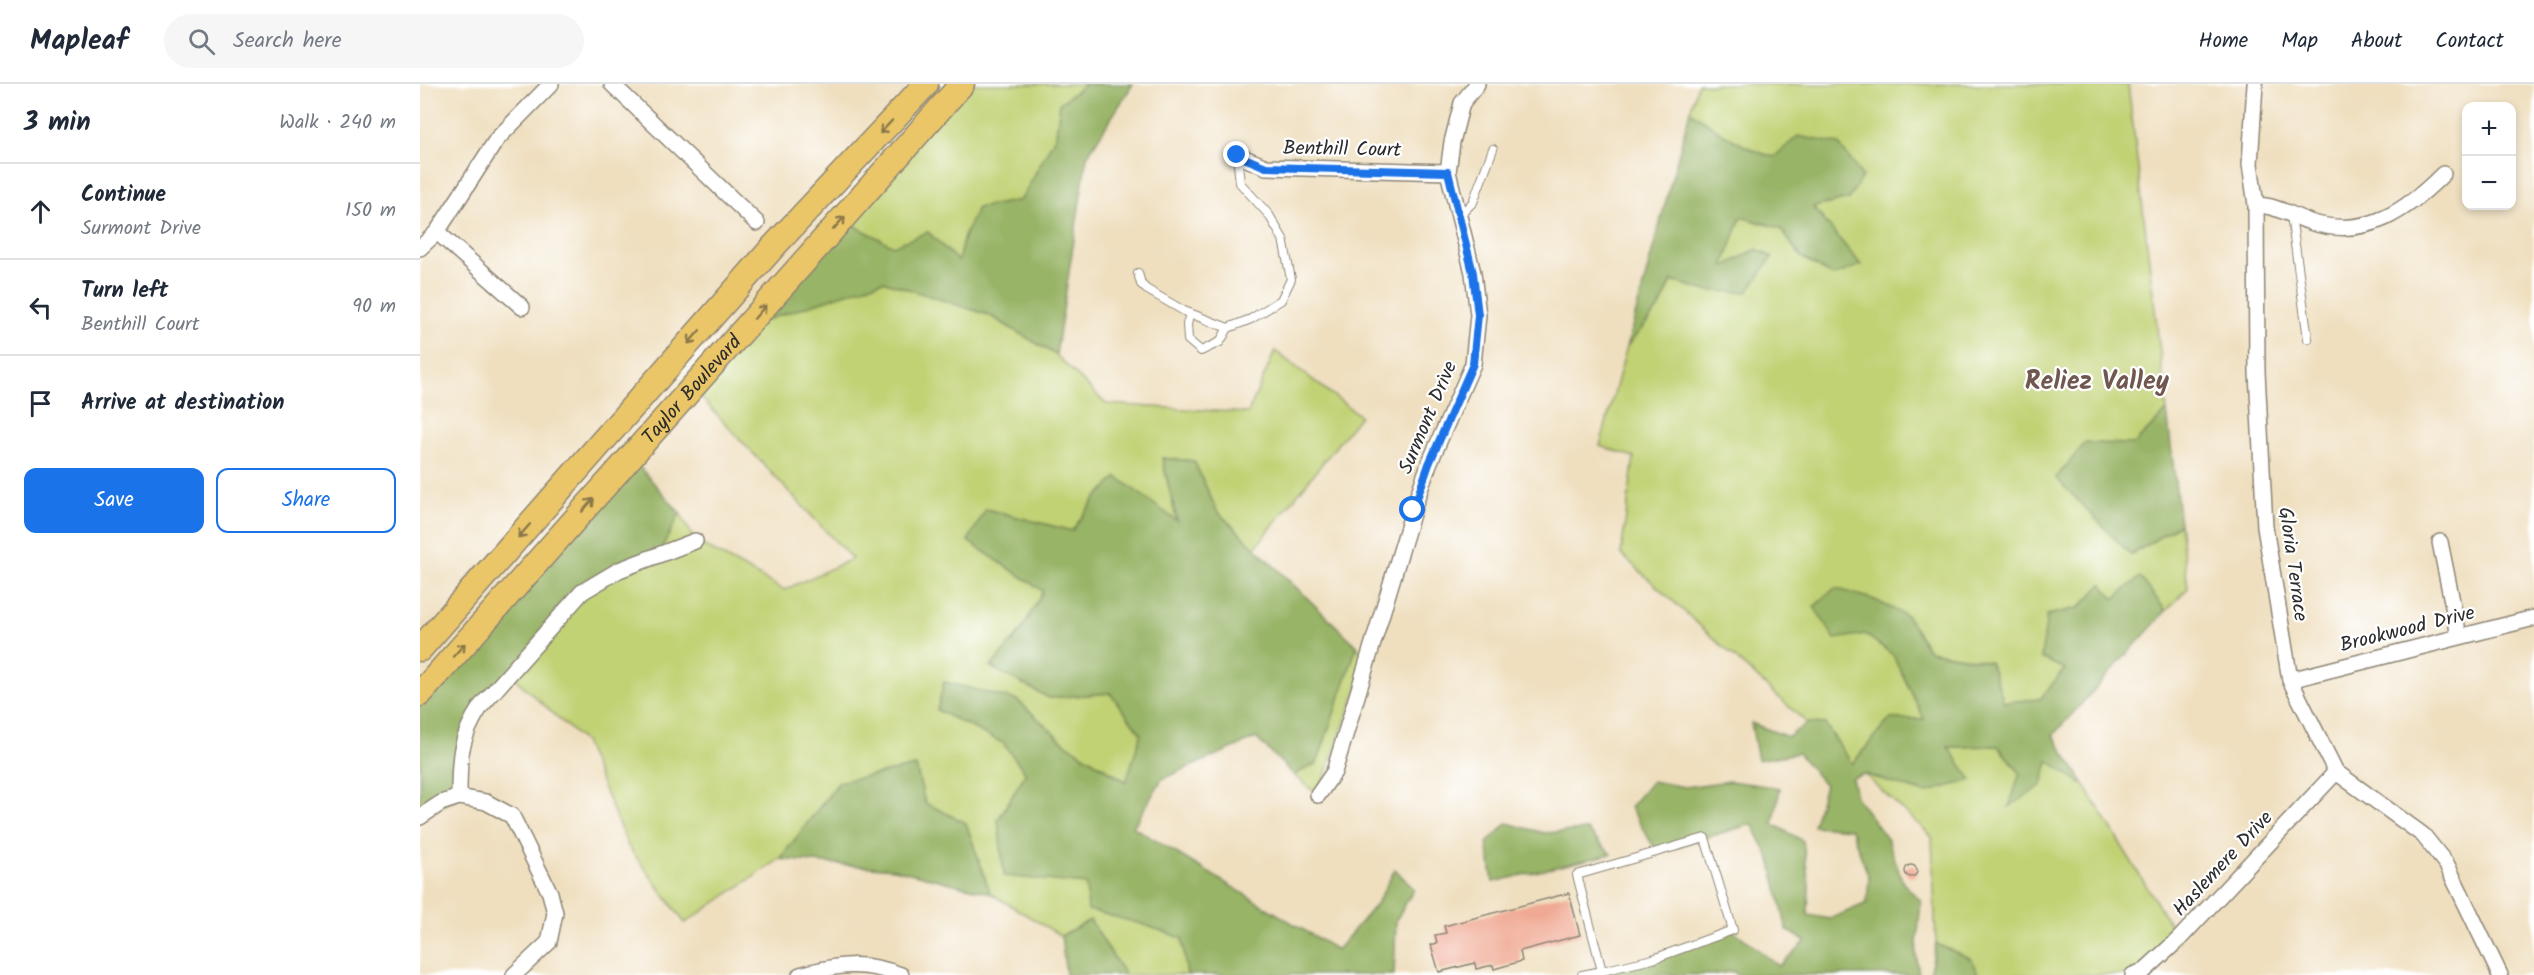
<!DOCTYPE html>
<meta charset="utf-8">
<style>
:root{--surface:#fff;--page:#f6f6f7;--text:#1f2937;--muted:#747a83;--line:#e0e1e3;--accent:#1a73e8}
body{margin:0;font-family:Kalam,sans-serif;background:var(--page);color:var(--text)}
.controls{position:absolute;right:18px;top:18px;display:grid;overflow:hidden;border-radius:12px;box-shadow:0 3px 9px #0003}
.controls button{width:54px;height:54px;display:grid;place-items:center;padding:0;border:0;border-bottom:2px solid var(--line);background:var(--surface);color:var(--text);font:30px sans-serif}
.stop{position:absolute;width:18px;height:18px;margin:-14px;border:4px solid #1a73e8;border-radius:50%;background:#fff}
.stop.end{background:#1a73e8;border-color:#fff;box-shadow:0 2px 6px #0008}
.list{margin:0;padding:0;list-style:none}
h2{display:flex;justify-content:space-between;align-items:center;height:78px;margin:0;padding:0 24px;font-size:26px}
h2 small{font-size:20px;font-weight:400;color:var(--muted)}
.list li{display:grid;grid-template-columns:39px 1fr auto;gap:18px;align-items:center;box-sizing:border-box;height:96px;padding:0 24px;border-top:2px solid var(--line)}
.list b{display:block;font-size:22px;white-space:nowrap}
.list p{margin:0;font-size:20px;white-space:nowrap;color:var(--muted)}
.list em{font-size:20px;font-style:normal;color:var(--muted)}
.actions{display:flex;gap:12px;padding:18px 24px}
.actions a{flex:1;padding:14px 0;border:2px solid var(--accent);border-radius:12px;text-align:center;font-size:21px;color:var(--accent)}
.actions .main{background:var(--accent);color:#fff}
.icon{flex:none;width:33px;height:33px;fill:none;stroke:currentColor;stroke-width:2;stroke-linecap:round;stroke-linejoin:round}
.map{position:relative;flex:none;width:2114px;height:891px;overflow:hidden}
header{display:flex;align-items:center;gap:36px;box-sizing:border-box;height:84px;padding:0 30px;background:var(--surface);border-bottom:2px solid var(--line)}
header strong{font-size:28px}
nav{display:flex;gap:33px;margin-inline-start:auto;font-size:21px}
.search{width:420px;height:54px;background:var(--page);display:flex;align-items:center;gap:15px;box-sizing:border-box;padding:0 21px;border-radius:33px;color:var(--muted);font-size:22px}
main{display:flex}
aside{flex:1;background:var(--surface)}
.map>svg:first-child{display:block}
.green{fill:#c1d275;stroke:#767e50;stroke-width:1.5}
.forest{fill:#98b466;stroke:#627048;stroke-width:1.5}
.building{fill:#f0a993}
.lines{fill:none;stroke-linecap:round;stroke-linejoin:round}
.service-casing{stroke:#8d8575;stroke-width:10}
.minor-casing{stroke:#8d8575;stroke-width:18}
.primary-casing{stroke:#8d8575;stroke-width:27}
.service{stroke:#fff;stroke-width:8}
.minor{stroke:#fff;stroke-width:15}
.primary{stroke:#ebc669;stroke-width:24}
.oneway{stroke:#8b784a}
.route{stroke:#1a73e8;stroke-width:8}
.labels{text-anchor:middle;stroke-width:4.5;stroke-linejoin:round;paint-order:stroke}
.street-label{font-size:20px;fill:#2b2b2b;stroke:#fff}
.district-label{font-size:26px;font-weight:bold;fill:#70574f;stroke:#fff}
</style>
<header>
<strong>Mapleaf</strong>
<div class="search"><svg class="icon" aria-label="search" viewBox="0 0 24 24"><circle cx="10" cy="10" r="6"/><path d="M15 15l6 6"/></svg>Search here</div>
<nav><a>Home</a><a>Map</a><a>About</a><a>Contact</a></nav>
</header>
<main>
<aside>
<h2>3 min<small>Walk · 240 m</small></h2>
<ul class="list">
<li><svg class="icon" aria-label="ahead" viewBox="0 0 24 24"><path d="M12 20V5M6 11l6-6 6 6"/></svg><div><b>Continue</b><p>Surmont Drive</p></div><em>150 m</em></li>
<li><svg class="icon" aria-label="left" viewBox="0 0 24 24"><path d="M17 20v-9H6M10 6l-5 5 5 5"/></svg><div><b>Turn left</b><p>Benthill Court</p></div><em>90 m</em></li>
<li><svg class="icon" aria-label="arrive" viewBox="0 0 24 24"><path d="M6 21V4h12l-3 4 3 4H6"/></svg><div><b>Arrive at destination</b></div></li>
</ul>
<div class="actions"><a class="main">Save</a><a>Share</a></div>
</aside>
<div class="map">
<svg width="2114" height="891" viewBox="0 0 2114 891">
<rect width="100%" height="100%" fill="#fff"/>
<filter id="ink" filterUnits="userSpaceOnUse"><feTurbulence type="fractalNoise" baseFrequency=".0167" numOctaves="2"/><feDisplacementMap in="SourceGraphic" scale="12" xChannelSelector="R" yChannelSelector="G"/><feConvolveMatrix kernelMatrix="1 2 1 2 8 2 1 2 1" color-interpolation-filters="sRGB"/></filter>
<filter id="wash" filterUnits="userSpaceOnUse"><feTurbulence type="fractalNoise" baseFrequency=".008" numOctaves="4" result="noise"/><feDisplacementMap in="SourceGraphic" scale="24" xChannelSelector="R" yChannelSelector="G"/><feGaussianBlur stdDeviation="1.35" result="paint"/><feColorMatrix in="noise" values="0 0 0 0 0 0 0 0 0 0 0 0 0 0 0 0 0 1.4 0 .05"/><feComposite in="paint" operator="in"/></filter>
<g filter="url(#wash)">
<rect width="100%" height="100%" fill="#efdfbf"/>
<g class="green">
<polygon points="542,0 666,0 640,19 636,51 601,116 544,153 538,177 473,162 422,135"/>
<polygon points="1278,0 1708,0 1747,327 1714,360 1665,359 1711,471 1760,440 1768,504 1746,527 1720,494 1694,515 1682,501 1659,524 1627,531 1645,585 1620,615 1584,619 1570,578 1509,567 1487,532 1445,550 1473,571 1505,635 1470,635 1432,680 1405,640 1387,639 1201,470 1214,373 1180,362 1207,262 1241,221 1252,197 1287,207 1352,174 1337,165 1302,184 1321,133 1360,144 1381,172 1440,181 1393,123 1429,115 1355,74 1336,69 1312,56 1270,27"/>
<polygon points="463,197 569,231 636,271 686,320 828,329 855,267 940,332 835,464 797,427 774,377 742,374 757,438 675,415 652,447 566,425 548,457 623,507 601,547 571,583 629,614 690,609 721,650 707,698 646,660 597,616 517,626 583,659 606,689 578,736 725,841 762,854 767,891 705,891 670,836 641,852 570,809 546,739 505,719 496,683 419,698 360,775 265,839 208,762 164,658 90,590 162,508 239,469 260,429 275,457 364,506 432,475 272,304 327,242"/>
<polygon points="937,562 947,577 898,711 874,691 897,679"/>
<polygon points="1578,662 1600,689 1590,722 1628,676 1665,702 1759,855 1713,891 1558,891 1552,875 1516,860 1512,753 1444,690 1505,709 1527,663"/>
</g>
<g class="forest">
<polygon points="666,0 713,0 667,72 636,271 569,231 463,197 327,242 422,135 473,162 508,148 538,177 544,153 557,124 601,116 636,51 640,19"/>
<path d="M1270,27C1297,46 1323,65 1354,73L1378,52L1419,60L1442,92L1429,115L1393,123L1441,181L1413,192L1381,173L1360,144L1321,133L1303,183L1337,165L1352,173L1328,208L1287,207L1252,197L1241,221L1207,262Z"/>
<polygon points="1747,327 1760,440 1711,471 1636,394 1665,359 1714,360"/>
<polygon points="211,373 260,429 239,469 162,508 48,642 39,713 0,733 0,610"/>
<polygon points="742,374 774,377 797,427 937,562 897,679 874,691 836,654 742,695 713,743 917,866 957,819 975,785 994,805 976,836 974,891 767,891 762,854 725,841 668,826 666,800 584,792 578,736 606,689 583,659 517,626 524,598 597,616 646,660 706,698 721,650 690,609 629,614 571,583 601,547 623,507 548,457 566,425 652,447 675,415 697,393 757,437"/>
<polygon points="1720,493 1746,527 1633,651 1665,702 1628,677 1622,701 1589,723 1600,689 1578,662 1528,663 1552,696 1505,709 1444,690 1432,694 1436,713 1468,756 1483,799 1501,817 1496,869 1499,891 1317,891 1313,887 1293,891 1181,891 1182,887 1233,875 1313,846 1359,882 1386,857 1367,846 1350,775 1332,740 1237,768 1210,723 1232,697 1265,703 1310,697 1360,704 1353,740 1383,757 1389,801 1388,831 1410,835 1447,819 1449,794 1431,745 1393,742 1405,701 1378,669 1338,676 1331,639 1368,653 1387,639 1405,640 1432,680 1470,635 1504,635 1473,571 1445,550 1415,555 1394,523 1415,504 1455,516 1487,532 1509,567 1570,578 1584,618 1620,615 1645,585 1621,574 1627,531 1659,524 1682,500 1694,515"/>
<polygon points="496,682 505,719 546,739 570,809 474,785 360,775 419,698"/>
<polygon points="1087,739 1124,749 1167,746 1191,770 1073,798 1067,759"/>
<polygon points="670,836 705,891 646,891 641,852"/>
<polygon points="1516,860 1552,875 1558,891 1509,891"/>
</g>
<g id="blocks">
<g class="building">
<circle cx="1491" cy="787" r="6"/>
<polygon points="1149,809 1160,851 1100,867 1102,877 1074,885 1073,881 1056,885 1055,879 1019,888 1011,861 1017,859 1015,851 1026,849 1024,842"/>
</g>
</g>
</g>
<g filter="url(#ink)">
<use href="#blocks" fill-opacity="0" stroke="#8d8575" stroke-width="1.5"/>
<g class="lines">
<defs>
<g id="service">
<polyline points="1871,131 1888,255"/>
<polyline points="1039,132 1053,118 1073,65"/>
<polyline points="718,189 721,200 726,205 764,227 808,244 831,235 861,216 871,195 863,155 849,131 820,99 817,71"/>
<polyline points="770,230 767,240 768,256 781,267 800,258 808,244"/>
<polygon points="1285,754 1313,846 1233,875 1182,887 1157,791"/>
<polyline points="1162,891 1182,887"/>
</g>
<g id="minor">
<polyline points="192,0 337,139"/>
<polyline points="1835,0 1830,80 1836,121 1837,288 1845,443 1870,596 1916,688 2003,751 2027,781 2080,891"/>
<polyline points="817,71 846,83 1028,88"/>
<path d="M1836,121C1856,121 1874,133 1893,139C1947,155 1987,126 2023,90"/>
<polyline points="17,148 102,223"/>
<polyline points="0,164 17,148 77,55 131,0"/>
<polyline points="2020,458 2039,552"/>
<polyline points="1870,596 2114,534"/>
<polyline points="898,711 914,688 996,417 1009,380 1053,280 1058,231 1053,189 1028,88 1032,58 1042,19 1057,0"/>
<path d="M39,713C39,675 39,655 61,622L162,508L199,486L275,457"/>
<polyline points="0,733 21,719 39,713 66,718 92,732 130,809 135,829 129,858 94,891"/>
<path d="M380,891C419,880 442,877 481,891"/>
<polyline points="1713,891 1724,887 1759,855 1916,688"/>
</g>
<g id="primary">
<polyline points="0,565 354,162 506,0"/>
<path id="s1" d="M0,610L542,0"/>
</g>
</defs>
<use href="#service" class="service-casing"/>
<use href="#minor" class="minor-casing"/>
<use href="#primary" class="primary-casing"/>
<use href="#service" class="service"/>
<use href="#minor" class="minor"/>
<use href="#primary" class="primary"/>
</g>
<defs><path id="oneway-shaft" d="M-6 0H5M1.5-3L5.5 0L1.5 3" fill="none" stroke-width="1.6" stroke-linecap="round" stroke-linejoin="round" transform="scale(1.5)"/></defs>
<g class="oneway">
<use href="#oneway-shaft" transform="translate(466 43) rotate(133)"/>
<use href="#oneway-shaft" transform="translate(419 139) rotate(-48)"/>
<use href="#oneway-shaft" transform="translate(340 228) rotate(-49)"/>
<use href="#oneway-shaft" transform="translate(274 253) rotate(131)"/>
<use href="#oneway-shaft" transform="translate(168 421) rotate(-48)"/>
<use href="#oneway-shaft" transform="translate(104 447) rotate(131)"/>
<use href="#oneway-shaft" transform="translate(39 566) rotate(-48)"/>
</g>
</g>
<g class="lines" filter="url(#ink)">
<polyline class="route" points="817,71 846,83 1028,88 1053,189 1058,231 1053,280 1009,380 993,426"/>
</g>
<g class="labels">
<g class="street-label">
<text transform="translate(922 64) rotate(1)" y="7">Benthill Court</text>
<text dy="7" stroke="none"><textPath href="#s1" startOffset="408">Taylor Boulevard</textPath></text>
<text transform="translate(1007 333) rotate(-67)" y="7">Surmont Drive</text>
<text transform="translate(1874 480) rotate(82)" y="7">Gloria Terrace</text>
<text transform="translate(1987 544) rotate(-14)" y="7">Brookwood Drive</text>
<text transform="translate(1802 779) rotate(-47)" y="7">Haslemere Drive</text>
</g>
<g class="district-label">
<text x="1677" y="305">Reliez Valley</text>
</g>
</g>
</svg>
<div class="controls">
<button>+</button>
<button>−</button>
</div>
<div class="stop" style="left:993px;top:426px"></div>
<div class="stop end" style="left:817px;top:71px"></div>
</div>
</main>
